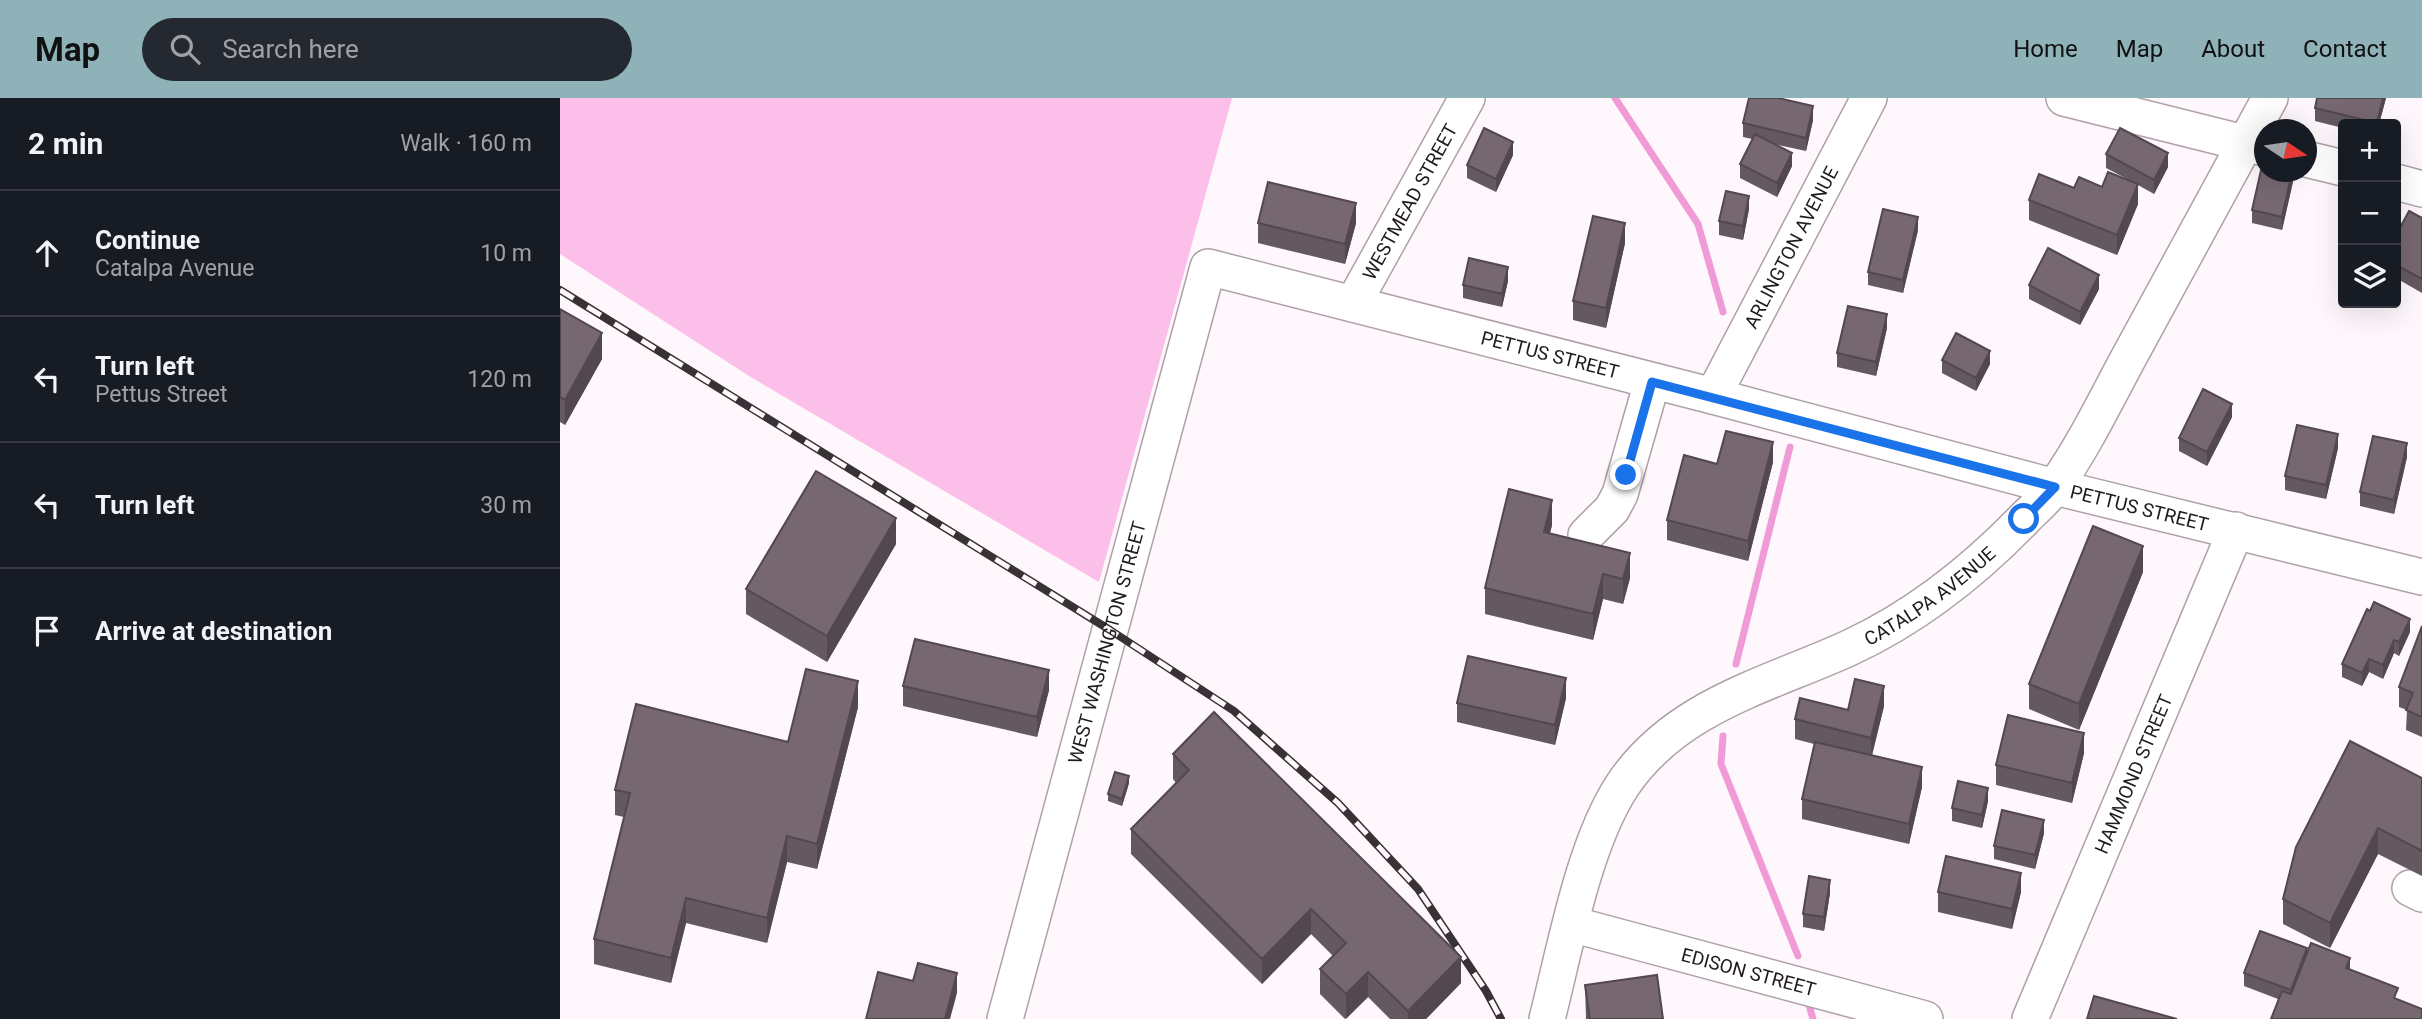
<!DOCTYPE html>
<meta charset="utf-8">
<style>
:root{--surface:#171b24;--page:#242831;--text:#f1f3f6;--muted:#9ea1a6;--line:#363941;--accent:#8eb2b8}
body{margin:0;font-family:Roboto,sans-serif;background:var(--page);color:var(--text)}
.controls{position:absolute;right:21px;top:21px;display:grid;overflow:hidden;border-radius:7px;box-shadow:0 7px 28px #0002}
.controls button{width:63px;height:63px;display:grid;place-items:center;padding:0;border:0;border-bottom:2px solid var(--line);background:var(--surface);color:var(--text);font:35px sans-serif}
.compass{position:absolute;left:1694px;top:21px;width:63px;height:63px;border-radius:50%;background:var(--surface);box-shadow:0 7px 28px #0002;rotate:103deg}
.stop{position:absolute;width:21px;height:21px;margin:-16px;border:5px solid #1a73e8;border-radius:50%;background:#fff}
.stop.end{background:#1a73e8;border-color:#fff;box-shadow:0 2px 7px #0008}
.list{margin:0;padding:0;list-style:none}
h2{display:flex;justify-content:space-between;align-items:center;height:91px;margin:0;padding:0 28px;font-size:30px}
h2 small{font-size:23px;font-weight:400;color:var(--muted)}
.list li{display:grid;grid-template-columns:46px 1fr auto;gap:21px;align-items:center;box-sizing:border-box;height:126px;padding:0 28px;border-top:2px solid var(--line)}
.list b{display:block;font-size:26px;white-space:nowrap}
.list p{margin:0;font-size:23px;white-space:nowrap;color:var(--muted)}
.list em{font-size:23px;font-style:normal;color:var(--muted)}
.icon{flex:none;width:38px;height:38px;fill:none;stroke:currentColor;stroke-width:2;stroke-linecap:round;stroke-linejoin:round}
.map{position:relative;flex:none;width:1862px;height:921px;overflow:hidden}
header{display:flex;align-items:center;gap:42px;box-sizing:border-box;height:98px;padding:0 35px;background:var(--accent);color:#111}
header strong{font-size:33px}
nav{display:flex;gap:38px;margin-inline-start:auto;font-size:24px}
.search{width:490px;height:63px;background:var(--page);display:flex;align-items:center;gap:18px;box-sizing:border-box;padding:0 24px;border-radius:38px;color:var(--muted);font-size:26px}
main{display:flex}
aside{flex:1;background:var(--surface)}
.map>svg:first-child{display:block}
.green{fill:#fcbfe9}
.lines{fill:none;stroke-linecap:round;stroke-linejoin:round}
.stream{stroke:#f09bd7;stroke-width:7}
.minor-casing{stroke:#afa0aa;stroke-width:38}
.minor{stroke:#fff;stroke-width:35}
.rail-casing{stroke:#383236;stroke-width:8}
.rail{stroke:#fef7fb;stroke-width:5;stroke-dasharray:16;stroke-linecap:butt}
.wall{fill:#655961}
.shaded-wall{fill:#53484f}
.building{fill:#766771;stroke:#53484f;stroke-width:2}
.route{stroke:#1a73e8;stroke-width:9}
.labels{text-anchor:middle;stroke-width:5;stroke-linejoin:round;paint-order:stroke}
.street-label{font-size:19px;fill:#201a1e;stroke:#fef7fb}
</style>
<header>
<strong>Map</strong>
<div class="search"><svg class="icon" aria-label="search" viewBox="0 0 24 24"><circle cx="10" cy="10" r="6"/><path d="M15 15l6 6"/></svg>Search here</div>
<nav><a>Home</a><a>Map</a><a>About</a><a>Contact</a></nav>
</header>
<main>
<aside>
<h2>2 min<small>Walk · 160 m</small></h2>
<ul class="list">
<li><svg class="icon" aria-label="ahead" viewBox="0 0 24 24"><path d="M12 20V5M6 11l6-6 6 6"/></svg><div><b>Continue</b><p>Catalpa Avenue</p></div><em>10 m</em></li>
<li><svg class="icon" aria-label="left" viewBox="0 0 24 24"><path d="M17 20v-9H6M10 6l-5 5 5 5"/></svg><div><b>Turn left</b><p>Pettus Street</p></div><em>120 m</em></li>
<li><svg class="icon" aria-label="left" viewBox="0 0 24 24"><path d="M17 20v-9H6M10 6l-5 5 5 5"/></svg><div><b>Turn left</b></div><em>30 m</em></li>
<li><svg class="icon" aria-label="arrive" viewBox="0 0 24 24"><path d="M6 21V4h12l-3 4 3 4H6"/></svg><div><b>Arrive at destination</b></div></li>
</ul>
</aside>
<div class="map">
<svg width="1862" height="921" viewBox="0 0 1862 921">
<rect width="100%" height="100%" fill="#fef7fb"/>
<polygon class="green" points="0,0 672,0 539,484 189,278 0,156"/>
<g class="lines">
<g class="stream">
<polyline points="1055,0 1138,126 1163,214"/>
<polyline points="1176,566 1230,349"/>
<polyline points="1163,638 1161,666 1238,858"/>
<polyline points="1249,907 1253,921"/>
</g>
<defs>
<g id="minor">
<polyline points="1504,0 1704,50"/>
<polyline points="1746,61 1783,70"/>
<polyline points="1836,84 1862,91"/>
<path id="s1" d="M793,206L907,0"/>
<path id="s2" d="M1153,298L1309,0"/>
<polyline points="1026,437 1052,411 1060,396 1092,284"/>
<polyline points="1850,790 1862,796"/>
<path id="s3" d="M1011,826L1365,921"/>
<path id="s4" d="M445,921L648,169L1153,298L1495,389L1862,479"/>
<path id="s5" d="M987,921C1005,851 1023,748 1062,688C1115,608 1208,587 1289,550C1356,519 1416,471 1466,419C1476,409 1488,399 1496,387C1526,345 1549,295 1575,248C1620,166 1665,83 1710,0"/>
<path id="s6" d="M1470,921L1676,432"/>
</g>
</defs>
<use href="#minor" class="minor-casing"/>
<use href="#minor" class="minor"/>
<defs>
<polyline id="rail" points="0,192 550,532 674,613 778,705 858,791 926,893 941,921"/>
</defs>
<use href="#rail" class="rail-casing"/>
<use href="#rail" class="rail"/>
</g>
<g class="wall">
<polygon points="1757,0 1826,0 1819,26 1783,26 1783,30 1755,23 1755,10"/>
<polygon points="1253,22 1246,53 1214,46 1232,68 1217,99 1180,80 1180,66 1192,41 1183,39 1183,25"/>
<polygon points="1546,56 1608,69 1594,96 1578,87 1578,106 1557,157 1469,122 1469,102 1571,83 1546,70"/>
<polygon points="953,57 936,94 907,80 907,67"/>
<polygon points="1735,74 1722,132 1692,125 1692,112"/>
<polygon points="1189,111 1183,142 1159,137 1159,123"/>
<polygon points="1862,120 1862,195 1836,180 1836,137"/>
<polygon points="698,125 796,125 785,166 698,145"/>
<polygon points="1358,132 1343,195 1308,187 1308,174"/>
<polygon points="1065,145 1046,230 1013,222 1013,203"/>
<polygon points="948,183 942,209 903,200 903,187"/>
<polygon points="1469,187 1539,191 1520,227 1469,201"/>
<polygon points="0,211 42,261 5,327 0,324"/>
<polygon points="1327,230 1316,278 1277,269 1277,255"/>
<polygon points="1382,262 1430,266 1416,293 1382,275"/>
<polygon points="1672,319 1647,368 1619,353 1619,340"/>
<polygon points="1778,350 1766,401 1725,392 1725,378"/>
<polygon points="1847,359 1834,416 1800,408 1800,394"/>
<polygon points="1213,364 1188,463 1107,442 1107,422 1157,366"/>
<polygon points="992,427 990,435 1070,480 1063,506 1043,501 1033,542 925,516 925,490"/>
<polygon points="336,446 267,564 186,516 186,491"/>
<polygon points="1583,474 1519,632 1469,611 1469,586"/>
<polygon points="1862,528 1862,639 1846,632 1847,612 1839,609 1839,589"/>
<polygon points="1850,534 1839,558 1834,555 1823,581 1809,574 1802,588 1782,579 1782,566"/>
<polygon points="343,588 489,592 477,639 343,608"/>
<polygon points="1006,600 995,647 897,624 897,605"/>
<polygon points="1324,608 1312,658 1362,689 1349,746 1242,721 1242,701 1254,646 1235,641 1235,621 1288,612"/>
<polygon points="298,609 257,771 227,764 207,845 126,825 111,885 34,866 34,841 64,719 55,717 55,692 228,644"/>
<polygon points="1524,655 1512,705 1436,687 1436,667"/>
<polygon points="613,656 901,885 866,921 830,921 808,899 785,921 760,896 760,871 773,858 751,836 702,886 571,756 571,731 616,685 613,681"/>
<polygon points="1862,680 1862,778 1818,756 1770,850 1723,826 1723,801"/>
<polygon points="569,685 562,708 548,703 548,696"/>
<polygon points="1428,703 1422,730 1392,723 1392,710"/>
<polygon points="1484,735 1475,771 1434,761 1434,748"/>
<polygon points="1378,794 1461,794 1452,831 1378,814"/>
<polygon points="1270,795 1264,833 1243,829 1243,816"/>
<polygon points="1747,857 1790,871 1718,901 1684,888 1684,875"/>
<polygon points="1025,887 1103,921 1026,921"/>
</g>
<g class="shaded-wall">
<polygon points="1823,0 1826,0 1819,26 1817,26"/>
<polygon points="1253,8 1253,22 1246,53 1246,40"/>
<polygon points="953,44 953,57 936,94 936,81"/>
<polygon points="1232,55 1232,68 1217,99 1217,85"/>
<polygon points="1608,55 1608,69 1594,96 1594,82"/>
<polygon points="1732,74 1735,74 1735,75 1722,132 1722,119"/>
<polygon points="1578,86 1578,106 1557,157 1557,137"/>
<polygon points="1189,98 1189,111 1183,142 1183,128"/>
<polygon points="796,105 796,125 785,166 785,146"/>
<polygon points="1358,119 1358,132 1343,195 1343,182"/>
<polygon points="1065,125 1065,145 1046,230 1046,210"/>
<polygon points="948,169 948,183 942,209 942,196"/>
<polygon points="1539,177 1539,191 1520,227 1520,214"/>
<polygon points="1327,216 1327,230 1316,278 1316,264"/>
<polygon points="42,235 42,261 5,327 5,302"/>
<polygon points="1430,253 1430,266 1416,293 1416,280"/>
<polygon points="1672,306 1672,319 1647,368 1647,354"/>
<polygon points="1778,336 1778,350 1766,401 1766,387"/>
<polygon points="1213,344 1213,364 1188,463 1188,443"/>
<polygon points="1847,345 1847,359 1834,416 1834,402"/>
<polygon points="992,402 992,427 984,459 984,434"/>
<polygon points="336,420 336,446 267,564 267,538"/>
<polygon points="1583,448 1583,474 1519,632 1519,606"/>
<polygon points="1070,455 1070,480 1063,506 1063,481"/>
<polygon points="1043,476 1043,501 1033,542 1033,516"/>
<polygon points="1850,521 1850,534 1839,558 1839,544"/>
<polygon points="1834,542 1834,555 1823,581 1823,567"/>
<polygon points="1809,561 1809,574 1802,588 1802,575"/>
<polygon points="489,572 489,592 477,639 477,619"/>
<polygon points="1006,580 1006,600 995,647 995,627"/>
<polygon points="298,583 298,609 257,771 257,746"/>
<polygon points="1324,588 1324,608 1311,660 1311,640"/>
<polygon points="1524,635 1524,655 1512,705 1512,685"/>
<polygon points="1362,669 1362,689 1349,746 1349,726"/>
<polygon points="569,678 569,685 562,708 562,701"/>
<polygon points="1428,690 1428,703 1422,730 1422,717"/>
<polygon points="1484,722 1484,735 1475,771 1475,757"/>
<polygon points="1818,730 1818,756 1770,850 1770,825"/>
<polygon points="227,738 227,764 207,845 207,820"/>
<polygon points="1461,775 1461,794 1452,831 1452,811"/>
<polygon points="1270,782 1270,795 1264,833 1264,819"/>
<polygon points="126,800 126,825 111,885 111,860"/>
<polygon points="751,811 751,836 702,886 702,861"/>
<polygon points="1747,850 1747,864 1731,906 1731,892"/>
<polygon points="901,859 901,885 866,921 848,921 848,913"/>
<polygon points="1790,860 1790,885 1786,870"/>
<polygon points="808,874 808,899 786,921 786,896"/>
<polygon points="397,875 397,895 390,921 385,921"/>
</g>
<g class="building">
<polygon points="1189,0 1218,0 1253,8 1246,40 1183,25"/>
<polygon points="1757,0 1823,0 1817,25 1755,10"/>
<polygon points="924,30 953,44 936,81 907,67"/>
<polygon points="1560,30 1608,55 1594,82 1546,56"/>
<polygon points="1195,36 1232,55 1217,85 1180,66"/>
<polygon points="1704,59 1704,74 1732,74 1722,119 1692,112"/>
<polygon points="1548,74 1578,86 1557,137 1469,102 1479,76 1514,90 1519,79 1542,89"/>
<polygon points="708,84 796,105 785,146 698,125"/>
<polygon points="1166,93 1189,98 1183,128 1159,123"/>
<polygon points="1323,111 1358,119 1343,182 1308,174"/>
<polygon points="1849,113 1862,120 1862,181 1836,167 1836,137"/>
<polygon points="1033,118 1065,125 1046,210 1013,203"/>
<polygon points="1488,150 1539,177 1520,214 1469,187"/>
<polygon points="909,160 948,169 942,196 903,187"/>
<polygon points="1288,208 1327,216 1316,264 1277,255"/>
<polygon points="0,211 42,235 5,302 0,299"/>
<polygon points="1396,235 1430,253 1416,280 1382,262"/>
<polygon points="1643,291 1672,306 1647,354 1619,340"/>
<polygon points="1737,327 1778,336 1766,387 1725,378"/>
<polygon points="1166,333 1213,344 1188,443 1107,422 1124,357 1157,366"/>
<polygon points="1813,338 1847,345 1834,402 1800,394"/>
<polygon points="256,373 336,420 267,538 186,491"/>
<polygon points="949,391 992,402 984,434 1070,455 1063,481 1043,476 1033,516 925,490"/>
<polygon points="1533,428 1583,448 1519,606 1469,586"/>
<polygon points="1814,504 1850,521 1839,544 1834,542 1823,567 1809,561 1802,575 1782,566 1807,511 1810,513"/>
<polygon points="1862,528 1862,619 1846,612 1853,595 1839,589"/>
<polygon points="355,541 489,572 477,619 343,588"/>
<polygon points="908,558 1006,580 995,627 897,605"/>
<polygon points="246,571 298,583 257,746 227,738 207,820 126,800 111,860 34,841 70,695 55,692 76,606 228,644"/>
<polygon points="1295,581 1324,588 1311,640 1235,621 1240,600 1288,612"/>
<polygon points="654,614 901,859 848,913 808,874 786,896 760,871 786,845 751,811 702,861 571,731 629,672 613,656"/>
<polygon points="1448,617 1524,635 1512,685 1436,667"/>
<polygon points="1790,643 1862,680 1862,753 1818,730 1770,825 1723,801 1736,749"/>
<polygon points="1255,644 1362,669 1349,726 1242,701"/>
<polygon points="555,674 569,678 562,701 548,696"/>
<polygon points="1398,683 1428,690 1422,717 1392,710"/>
<polygon points="1442,712 1484,722 1475,757 1434,748"/>
<polygon points="1386,758 1461,775 1452,811 1378,794"/>
<polygon points="1249,778 1270,782 1264,819 1243,816"/>
<polygon points="1700,833 1747,850 1731,892 1684,875"/>
<polygon points="1751,845 1790,860 1786,870 1838,890 1834,900 1862,911 1862,921 1711,921 1722,893 1731,896"/>
<polygon points="358,865 397,875 385,921 306,921 318,874 353,883"/>
<polygon points="1097,877 1103,921 1030,921 1025,887"/>
<polygon points="1534,898 1617,921 1527,921"/>
</g>
<g class="lines">
<polyline class="route" points="1066,377 1092,284 1495,389 1464,421"/>
</g>
<g class="labels">
<g class="street-label">
<text dy="7" stroke="none"><textPath href="#s1" startOffset="117">WESTMEAD STREET</textPath></text>
<text dy="7" stroke="none"><textPath href="#s2" startOffset="168">ARLINGTON AVENUE</textPath></text>
<text dy="7" stroke="none"><textPath href="#s4" startOffset="1132">PETTUS STREET</textPath></text>
<text dy="7" stroke="none"><textPath href="#s4" startOffset="1741">PETTUS STREET</textPath></text>
<text dy="7" stroke="none"><textPath href="#s5" startOffset="612">CATALPA AVENUE</textPath></text>
<text dy="7" stroke="none"><textPath href="#s4" startOffset="390">WEST WASHINGTON STREET</textPath></text>
<text dy="7" stroke="none"><textPath href="#s6" startOffset="266">HAMMOND STREET</textPath></text>
<text dy="7" stroke="none"><textPath href="#s3" startOffset="184">EDISON STREET</textPath></text>
</g>
</g>
</svg>
<div class="controls">
<button>+</button>
<button>−</button>
<button><svg class="icon" aria-label="layers" viewBox="0 0 24 24"><path d="M12 4l9 5-9 5-9-5zM3 14l9 5 9-5"/></svg></button>
</div>
<svg class="compass" viewBox="-18 -18 36 36"><path d="M0-13l5 13h-10z" fill="#e53935"/><path d="M0 13l5-13h-10z" fill="#9ea1a6"/></svg>
<div class="stop" style="left:1464px;top:421px"></div>
<div class="stop end" style="left:1066px;top:377px"></div>
</div>
</main>
